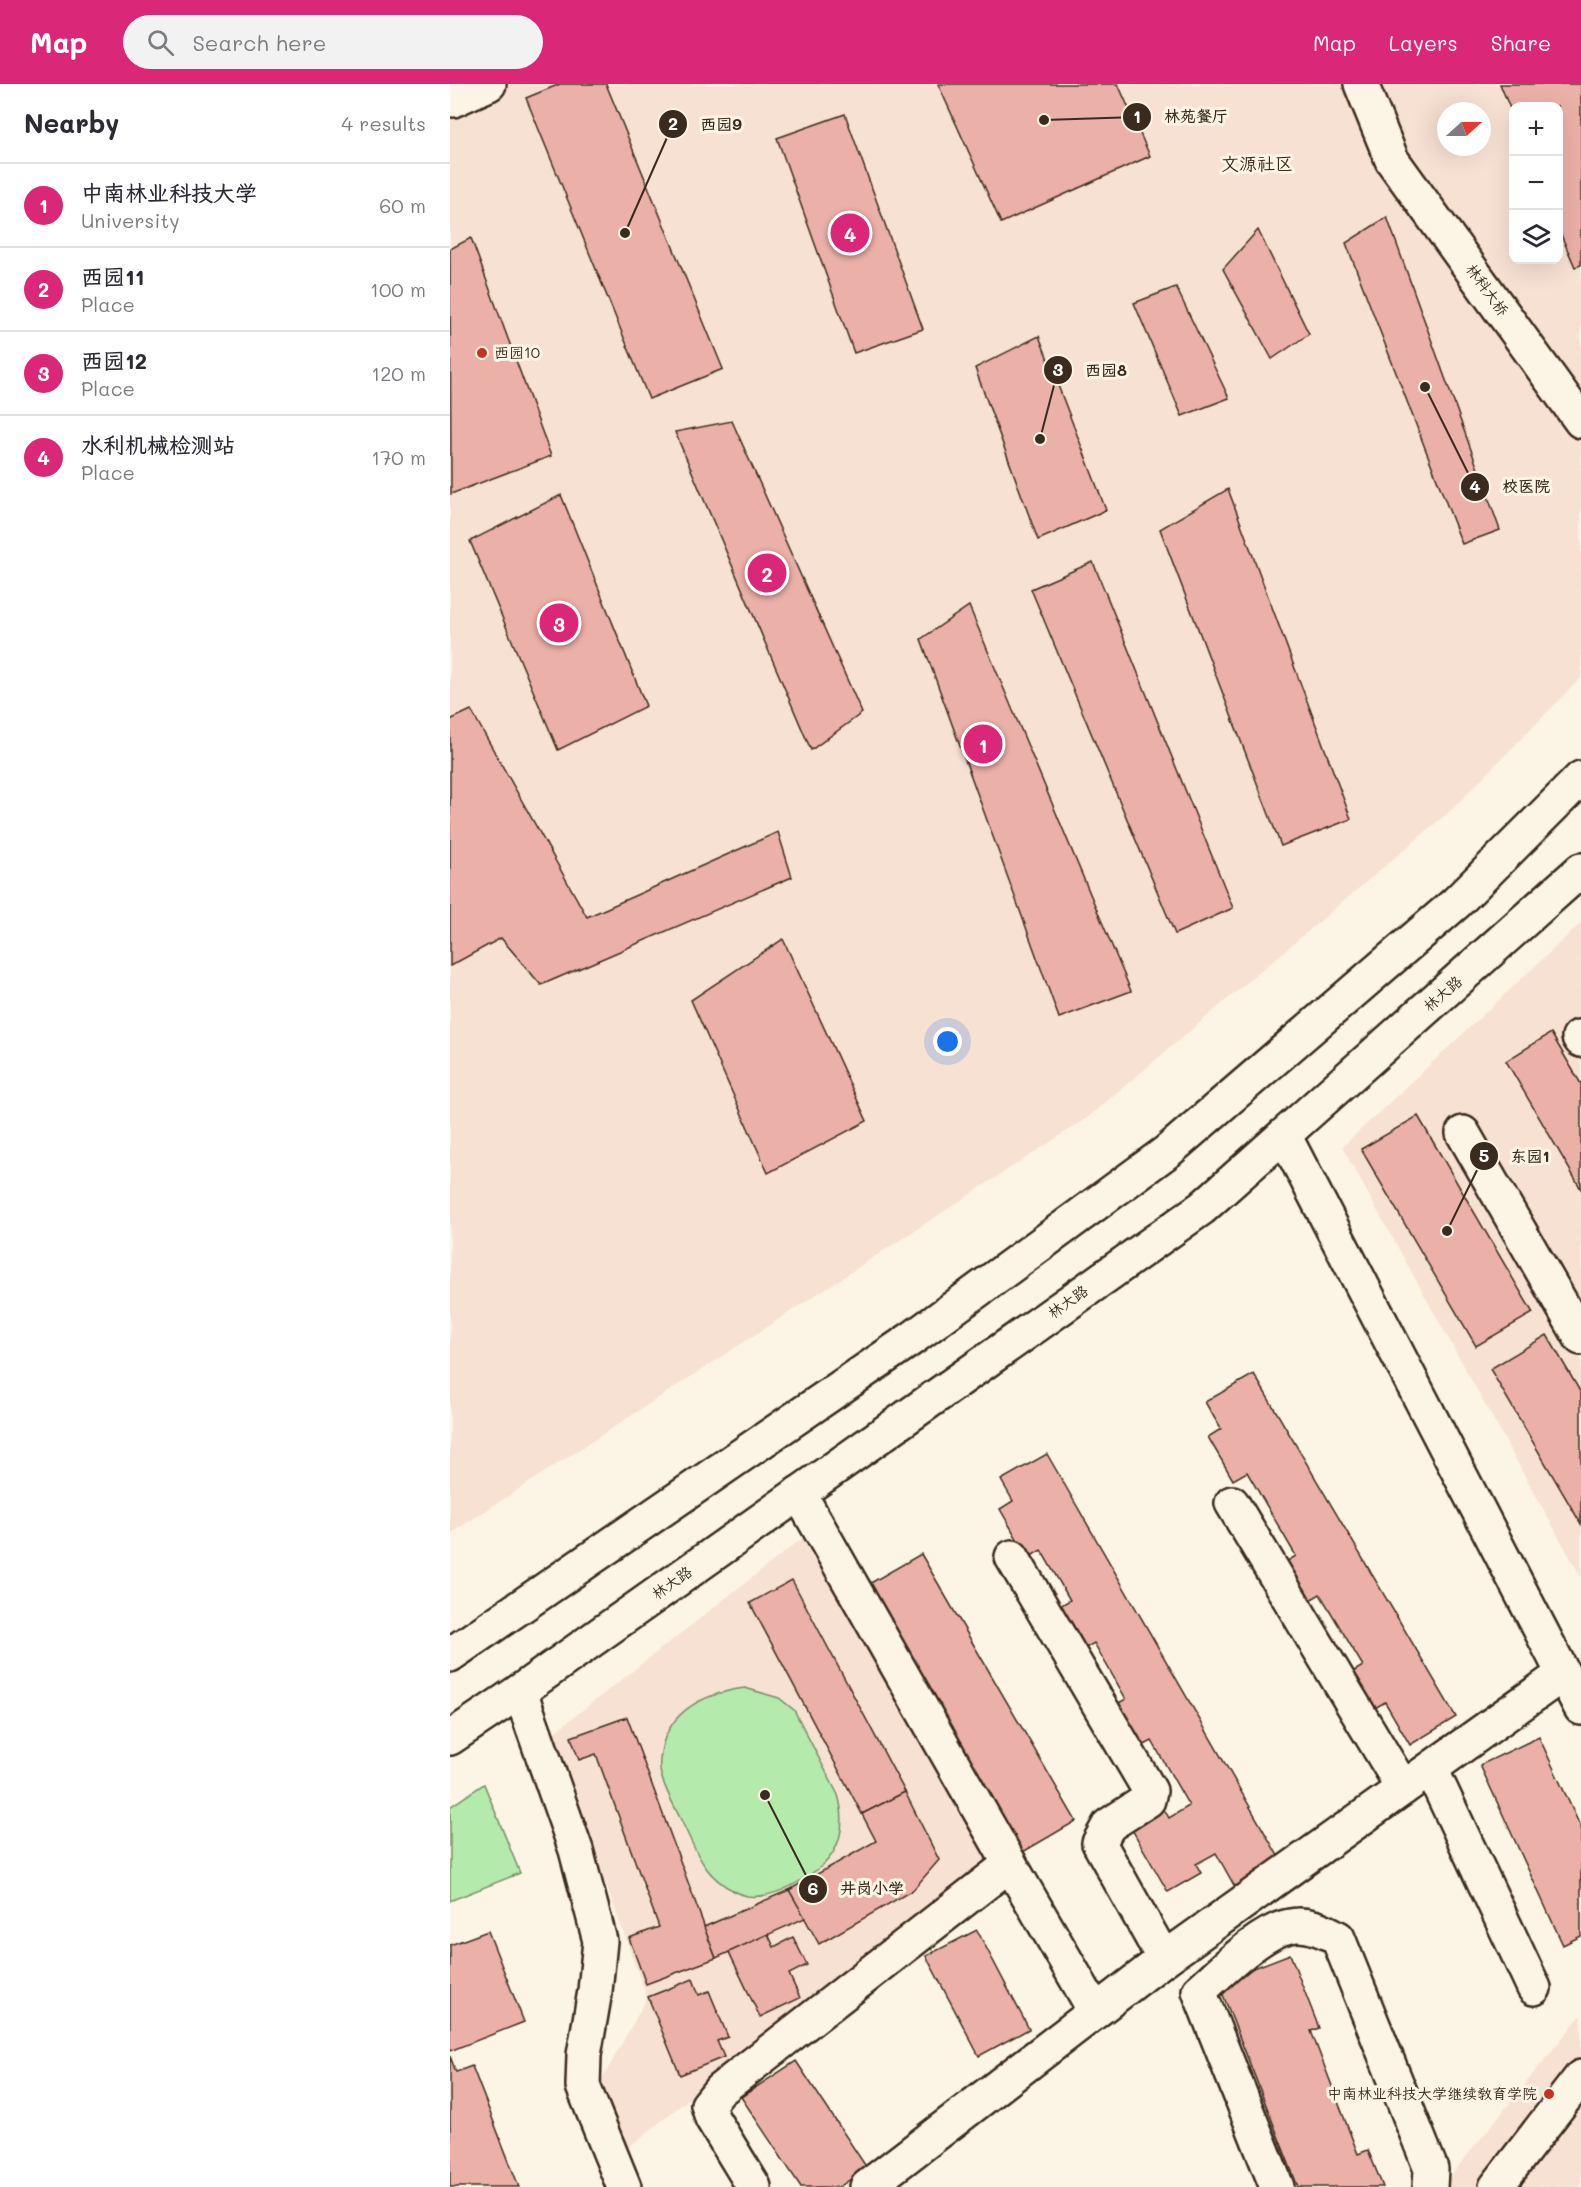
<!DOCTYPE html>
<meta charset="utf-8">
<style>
:root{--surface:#fff;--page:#f2f2f3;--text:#2b2b33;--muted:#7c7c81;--line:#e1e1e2;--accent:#db2777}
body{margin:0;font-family:Mali,"LXGW WenKai TC",sans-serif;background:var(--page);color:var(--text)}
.controls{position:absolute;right:18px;top:18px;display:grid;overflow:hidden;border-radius:12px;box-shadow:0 6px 24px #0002}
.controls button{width:54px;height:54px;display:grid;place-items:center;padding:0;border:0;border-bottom:2px solid var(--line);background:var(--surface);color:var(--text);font:30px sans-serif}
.compass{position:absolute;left:987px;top:18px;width:54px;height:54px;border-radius:50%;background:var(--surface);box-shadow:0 6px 24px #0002;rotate:69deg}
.you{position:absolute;left:498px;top:958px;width:21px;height:21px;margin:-15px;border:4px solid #fff;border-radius:50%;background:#1a73e8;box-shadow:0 0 0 9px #1a73e833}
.badge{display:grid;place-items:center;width:39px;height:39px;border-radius:50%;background:var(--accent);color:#fff;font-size:20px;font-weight:700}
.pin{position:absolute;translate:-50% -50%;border:3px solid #fff;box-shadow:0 2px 6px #0006}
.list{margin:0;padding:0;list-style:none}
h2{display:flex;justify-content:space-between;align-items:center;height:78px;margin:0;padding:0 24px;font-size:26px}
h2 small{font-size:20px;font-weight:400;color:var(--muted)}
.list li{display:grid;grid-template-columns:39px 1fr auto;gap:18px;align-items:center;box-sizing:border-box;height:84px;padding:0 24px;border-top:2px solid var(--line)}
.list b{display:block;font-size:22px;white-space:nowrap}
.list p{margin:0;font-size:20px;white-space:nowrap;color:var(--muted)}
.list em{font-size:20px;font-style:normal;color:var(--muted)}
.icon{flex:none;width:33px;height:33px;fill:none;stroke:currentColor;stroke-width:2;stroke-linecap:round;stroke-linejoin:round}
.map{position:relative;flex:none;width:1131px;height:2103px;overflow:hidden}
header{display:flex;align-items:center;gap:36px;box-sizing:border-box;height:84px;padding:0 30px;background:var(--accent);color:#fff}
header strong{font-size:28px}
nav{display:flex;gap:33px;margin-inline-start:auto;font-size:21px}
.search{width:420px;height:54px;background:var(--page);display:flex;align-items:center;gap:15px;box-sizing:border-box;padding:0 21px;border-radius:33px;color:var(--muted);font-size:22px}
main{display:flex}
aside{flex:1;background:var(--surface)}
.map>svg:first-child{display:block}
.built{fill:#f7e1d3;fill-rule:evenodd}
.green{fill:#b4eaac;stroke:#788a65;stroke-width:1.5}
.building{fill:#ebb1a8;stroke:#3b2a1e;stroke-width:1.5}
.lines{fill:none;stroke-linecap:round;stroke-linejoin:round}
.minor-casing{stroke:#3b2a1e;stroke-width:38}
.major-casing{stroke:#3b2a1e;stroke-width:38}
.minor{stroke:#fcf5e5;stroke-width:33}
.major{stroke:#fcf5e5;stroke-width:33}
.poi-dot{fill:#c8321e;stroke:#fcf5e5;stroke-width:2}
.labels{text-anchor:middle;stroke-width:6;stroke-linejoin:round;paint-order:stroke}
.street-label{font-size:15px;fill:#3b2a1e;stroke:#fcf5e5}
.poi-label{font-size:15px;fill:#3b2a1e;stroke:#fcf5e5;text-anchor:start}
.quarter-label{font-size:18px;fill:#3b2a1e;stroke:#fcf5e5}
.leader{fill:none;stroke:#3b2a1e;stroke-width:2}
.callout-dot{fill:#3b2a1e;stroke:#fcf5e5;stroke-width:2}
.mark-label{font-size:18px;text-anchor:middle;font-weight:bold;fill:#fff}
.callout-label{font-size:16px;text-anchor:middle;font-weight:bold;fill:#3b2a1e;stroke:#fcf5e5;stroke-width:6;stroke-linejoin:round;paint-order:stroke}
</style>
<header>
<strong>Map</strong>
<div class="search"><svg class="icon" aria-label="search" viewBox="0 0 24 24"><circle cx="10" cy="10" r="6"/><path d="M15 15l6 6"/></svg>Search here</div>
<nav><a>Map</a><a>Layers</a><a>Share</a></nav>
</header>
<main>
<aside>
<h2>Nearby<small>4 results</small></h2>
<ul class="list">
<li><span class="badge">1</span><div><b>中南林业科技大学</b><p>University</p></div><em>60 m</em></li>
<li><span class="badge">2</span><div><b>西园11</b><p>Place</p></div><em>100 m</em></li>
<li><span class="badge">3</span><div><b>西园12</b><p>Place</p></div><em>120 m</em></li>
<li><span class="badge">4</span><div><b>水利机械检测站</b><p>Place</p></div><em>170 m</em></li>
</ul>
</aside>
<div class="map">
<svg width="1131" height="2103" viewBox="0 0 1131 2103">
<rect width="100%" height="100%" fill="#fcf5e5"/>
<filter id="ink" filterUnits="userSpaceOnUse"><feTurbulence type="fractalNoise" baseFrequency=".0167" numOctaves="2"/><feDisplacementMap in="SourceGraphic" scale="12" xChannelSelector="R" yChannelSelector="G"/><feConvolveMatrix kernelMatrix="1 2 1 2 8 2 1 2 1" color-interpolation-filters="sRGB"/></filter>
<g filter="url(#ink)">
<g class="built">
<path d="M0,0H1131V594L1000,727L637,1034L0,1450ZM1064,22H1108V176H1064ZM996,27H1032V63H996Z"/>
<polygon points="1131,839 1131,1493 892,1063"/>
<polygon points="359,1449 540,1771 178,2064 150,1999 197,1914 102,1650"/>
<polygon points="1131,1931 1131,2103 993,2103 1003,2089"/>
</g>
<g class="green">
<path d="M295,1604L329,1614L344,1626L388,1711C396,1738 392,1767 368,1785C349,1799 321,1815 297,1812C293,1811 288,1809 284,1807C254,1792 247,1769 233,1740C226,1725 217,1710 212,1694C208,1684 210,1673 212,1663C222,1623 258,1609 295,1604Z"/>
<polygon points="34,1700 70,1789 0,1817 0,1723"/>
</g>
<g class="building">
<polygon points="110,0 156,0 273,285 199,315 76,14"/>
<polygon points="488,0 668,0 700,72 551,139"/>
<polygon points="1050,0 1131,0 1131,181 1125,183 1108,144 1108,22 1064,22 1064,34"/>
<polygon points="395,30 473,245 404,269 327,54"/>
<polygon points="937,133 1050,446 1012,460 896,159"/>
<polygon points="808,146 859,250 822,275 773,185"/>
<polygon points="21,154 101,372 1,410 0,165"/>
<polygon points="726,203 779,314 732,332 684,219"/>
<polygon points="589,252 656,426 588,456 525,284"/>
<polygon points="282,337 412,629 361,666 225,348"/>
<polygon points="778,405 901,735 831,762 710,445"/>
<polygon points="111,411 196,622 108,666 20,457"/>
<polygon points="643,478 783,824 725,850 581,505"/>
<polygon points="519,522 681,907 609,934 471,555"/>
<polygon points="21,626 137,833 328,748 342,793 91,901 51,854 0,882 0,636"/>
<polygon points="333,855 417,1037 318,1089 241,916"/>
<polygon points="1101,949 1131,1000 1131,1105 1056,977"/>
<polygon points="968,1032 1083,1229 1026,1262 911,1065"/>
<polygon points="1097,1251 1131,1309 1131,1440 1040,1285"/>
<polygon points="804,1290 1006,1633 960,1661 935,1618 920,1627 899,1590 913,1582 870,1510 857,1518 834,1479 846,1472 797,1388 783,1396 758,1353 771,1345 755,1318"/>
<polygon points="597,1370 831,1777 785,1803 766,1769 746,1780 751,1789 718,1808 680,1742 713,1723 719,1734 739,1722 702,1657 689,1664 665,1621 676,1615 644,1559 632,1566 608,1523 620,1516 591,1466 578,1474 550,1425 563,1417 551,1396"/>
<polygon points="471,1470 626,1737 573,1768 417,1501"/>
<polygon points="342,1496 455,1708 412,1730 300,1519"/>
<polygon points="177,1633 266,1874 196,1900 179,1854 209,1843 146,1670 129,1676 121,1653"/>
<polygon points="1089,1653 1131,1744 1131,1852 1113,1861 1030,1681"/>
<polygon points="455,1708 489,1776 463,1806 369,1860 339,1806 426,1757 412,1730"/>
<polygon points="339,1806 355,1834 266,1874 254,1843"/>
<polygon points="527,1846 579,1945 529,1972 476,1872"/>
<polygon points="38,1847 74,1938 0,1967 0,1861"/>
<polygon points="318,1850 324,1863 343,1853 357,1881 339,1890 350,1914 310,1933 279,1868"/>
<polygon points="840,1870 869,1944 861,1947 908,2070 918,2066 933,2103 848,2103 768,1898"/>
<polygon points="243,1895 249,1911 259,1907 278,1953 267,1957 274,1973 230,1991 198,1913"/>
<polygon points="0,1972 6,1988 22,1982 69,2103 0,2103"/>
<polygon points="346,1977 417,2084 389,2103 351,2103 291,2013"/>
</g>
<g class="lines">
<defs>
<g id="minor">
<polyline points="911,0 942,76 1131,337"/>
<polyline points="0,9 3,16 39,0"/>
<polyline points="1129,953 1131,956"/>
<polyline points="1013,1049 1131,1254"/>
<polyline points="834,1051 1131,1624"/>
<polyline points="782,1419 953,1704"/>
<polyline points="562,1473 700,1707 698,1716 659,1741 649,1759 714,1875"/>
<polyline points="70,1607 126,1766 150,1857 145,1907 134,1971 133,2002 174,2103"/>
<polyline points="981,1685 1084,1904"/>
<polyline points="560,1780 645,1927"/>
<polyline points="304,2103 262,2034 258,2021 270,2006 560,1780 349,1409"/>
<polyline points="417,2103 714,1875 1113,1590"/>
<path d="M827,2103L749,1907C772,1887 811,1847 840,1842C857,1838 874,1846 888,1854L981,2085L980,2103"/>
<polyline points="1046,2103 1131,1993"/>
</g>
<g id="major">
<polyline points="0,1571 464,1253 718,1067 1006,819 1131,694"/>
<polyline points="0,1654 70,1607 752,1124 1131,786"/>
</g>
</defs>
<use href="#minor" class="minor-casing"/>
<use href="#major" class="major-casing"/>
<use href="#minor" class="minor"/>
<use href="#major" class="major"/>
</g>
</g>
<g class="poi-dot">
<circle cx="32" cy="269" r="6"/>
<circle cx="1099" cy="2010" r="6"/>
</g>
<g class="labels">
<g class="street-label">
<text transform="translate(1037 206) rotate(54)" y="5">林科大桥</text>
<text transform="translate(993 910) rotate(-41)" y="5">林大路</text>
<text transform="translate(618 1218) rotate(-35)" y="5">林大路</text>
<text transform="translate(222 1499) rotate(-35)" y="5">林大路</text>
</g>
<g class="poi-label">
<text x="44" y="274">西园10</text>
<text x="1087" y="2015" text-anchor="end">中南林业科技大学继续教育学院</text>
</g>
<g class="quarter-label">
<text x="807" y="86">文源社区</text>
</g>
</g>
<path class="leader" d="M594 36L687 33M175 149L223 40M590 355L608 286M975 303L1025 403M997 1147L1034 1072M315 1711L363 1805"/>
<g class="callout-dot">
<circle cx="594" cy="36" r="6"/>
<circle cx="175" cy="149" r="6"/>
<circle cx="590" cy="355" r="6"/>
<circle cx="975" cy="303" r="6"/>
<circle cx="997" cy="1147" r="6"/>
<circle cx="315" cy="1711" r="6"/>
<circle cx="687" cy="33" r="15"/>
<circle cx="223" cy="40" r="15"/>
<circle cx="608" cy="286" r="15"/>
<circle cx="1025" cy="403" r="15"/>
<circle cx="1034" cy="1072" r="15"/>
<circle cx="363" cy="1805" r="15"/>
</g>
<g class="mark-label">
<text x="687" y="39">1</text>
<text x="223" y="46">2</text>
<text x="608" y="292">3</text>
<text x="1025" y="409">4</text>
<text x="1034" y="1078">5</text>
<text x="363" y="1811">6</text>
</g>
<g class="callout-label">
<text x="746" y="38">林苑餐厅</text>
<text x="271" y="46">西园9</text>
<text x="656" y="292">西园8</text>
<text x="1076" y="408">校医院</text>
<text x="1080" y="1078">东园1</text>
<text x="422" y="1810">井岗小学</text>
</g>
</svg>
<div class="controls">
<button>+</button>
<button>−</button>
<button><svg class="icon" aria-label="layers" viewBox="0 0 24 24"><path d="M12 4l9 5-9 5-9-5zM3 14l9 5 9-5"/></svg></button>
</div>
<svg class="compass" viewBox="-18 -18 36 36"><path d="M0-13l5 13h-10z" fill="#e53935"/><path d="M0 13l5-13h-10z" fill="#7c7c81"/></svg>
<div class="you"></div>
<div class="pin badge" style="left:533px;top:660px">1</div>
<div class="pin badge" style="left:317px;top:489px">2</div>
<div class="pin badge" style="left:109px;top:539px">3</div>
<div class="pin badge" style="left:400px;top:149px">4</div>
</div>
</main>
